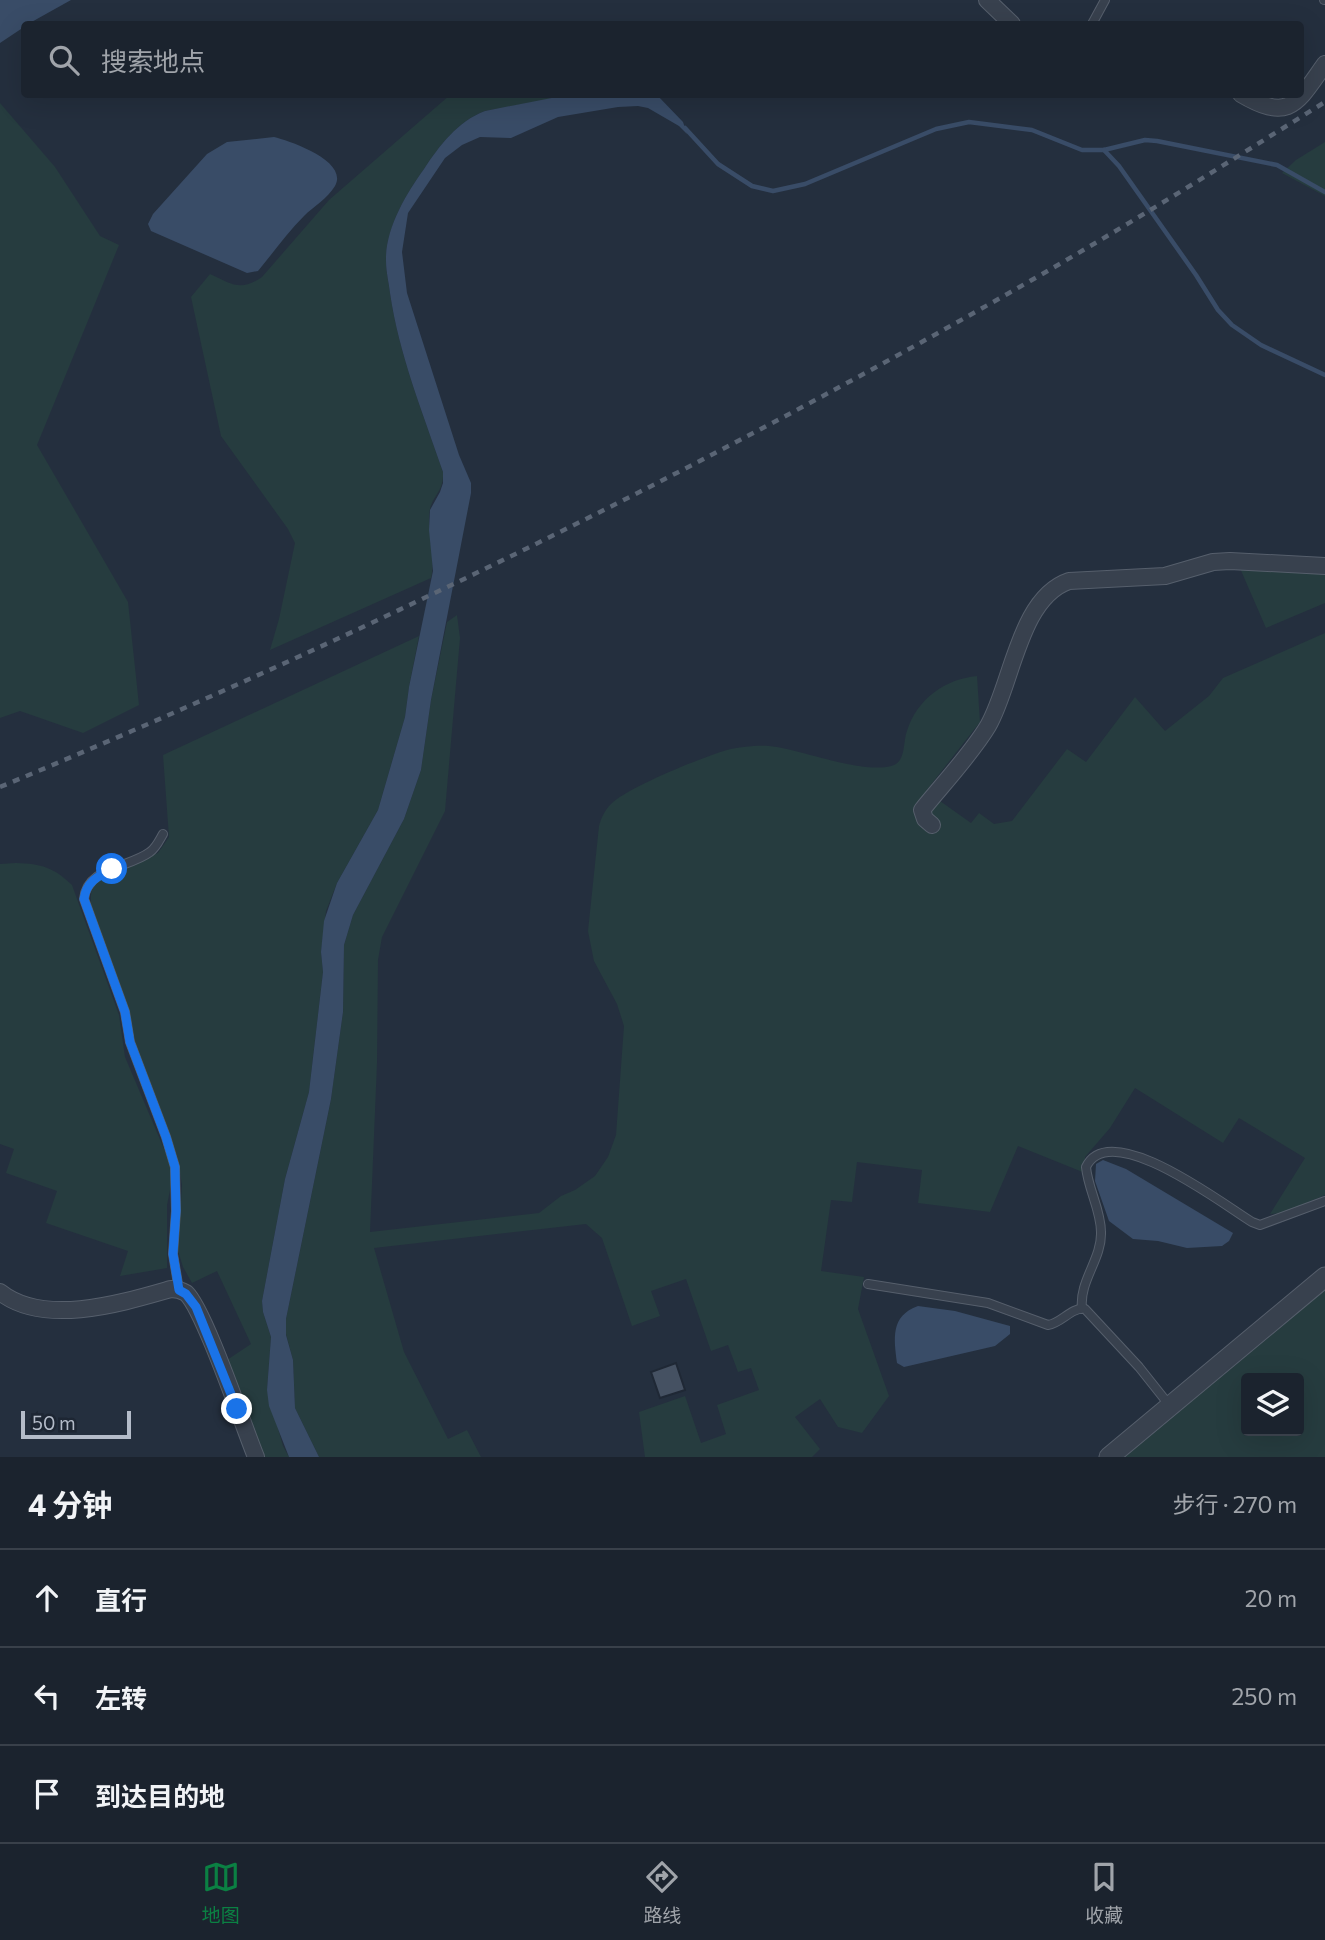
<!DOCTYPE html>
<html lang="zh">
<meta charset="utf-8">
<style>
:root{--surface:#1b232e;--page:#282f3a;--text:#f1f3f6;--muted:#a0a4aa;--line:#39404a;--accent:#0b8043}
body{margin:0;font-family:Commissioner,"Noto Sans SC",sans-serif;background:var(--page);color:var(--text)}
.controls{position:absolute;right:21px;bottom:21px;display:grid;overflow:hidden;border-radius:7px;box-shadow:0 7px 28px #0002}
.controls button{width:63px;height:63px;display:grid;place-items:center;padding:0;border:0;border-bottom:2px solid var(--line);background:var(--surface);color:var(--text);font:35px sans-serif}
.scale{position:absolute;left:21px;bottom:18px;width:110px;box-sizing:border-box;padding-left:7px;border:4px solid #b4bcc9;border-top:0;font-size:19px;line-height:24px;white-space:nowrap;color:#b4bcc9;-webkit-text-stroke:5px #1d2633;paint-order:stroke}
.stop{position:absolute;width:21px;height:21px;margin:-16px;border:5px solid #1a73e8;border-radius:50%;background:#fff}
.stop.end{background:#1a73e8;border-color:#fff;box-shadow:0 2px 7px #0008}
.list{margin:0;padding:0;list-style:none}
h2{display:flex;justify-content:space-between;align-items:center;height:91px;margin:0;padding:0 28px;font-size:30px}
h2 small{font-size:23px;font-weight:400;color:var(--muted)}
.list li{display:grid;grid-template-columns:46px 1fr auto;gap:21px;align-items:center;box-sizing:border-box;height:98px;padding:0 28px;border-top:2px solid var(--line)}
.list b{display:block;font-size:26px;white-space:nowrap}
.list em{font-size:23px;font-style:normal;color:var(--muted)}
.icon{flex:none;width:38px;height:38px;fill:none;stroke:currentColor;stroke-width:2;stroke-linecap:round;stroke-linejoin:round}
.map{position:relative;flex:none;width:1325px;height:1457px;overflow:hidden}
.search{position:absolute;background:var(--surface);box-shadow:0 7px 28px #0002;left:21px;right:21px;top:21px;height:77px;display:flex;align-items:center;gap:18px;box-sizing:border-box;padding:0 24px;border-radius:7px;color:var(--muted);font-size:26px}
.sheet{height:385px;background:var(--surface)}
nav{display:flex;justify-content:space-around;align-items:center;box-sizing:border-box;height:98px;border-top:2px solid var(--line);background:var(--surface);font-size:19px;color:var(--muted)}
nav a{display:grid;justify-items:center;gap:4px}
nav .on{color:var(--accent)}
.map>svg:first-child{display:block}
.green{fill:#263c3f;fill-rule:evenodd}
.water{fill:#394c67}
.lines{fill:none;stroke-linecap:round;stroke-linejoin:round}
.stream{stroke:#394c67;stroke-width:4.5}
.building{fill:#455162;stroke:#1f2835;stroke-width:2}
.service-casing{stroke:#565f6c;stroke-width:10}
.minor-casing{stroke:#565f6c;stroke-width:18}
.tertiary-casing{stroke:#565f6c;stroke-width:21}
.service{stroke:#38414e;stroke-width:8}
.minor{stroke:#38414e;stroke-width:16}
.tertiary{stroke:#38414e;stroke-width:19}
.rail{stroke:#5a6575;stroke-width:4.5;stroke-dasharray:7 7;stroke-linecap:butt}
.route{stroke:#1a73e8;stroke-width:9}
</style>
<div class="map">
<svg width="1325" height="1457" viewBox="0 0 1325 1457">
<rect width="100%" height="100%" fill="#242f3e"/>
<g class="green">
<path d="M450,95H572L485,111C458,121 439,146 424,169C406,194 385,229 386,262C386,272 389,283 390,293C399,355 423,413 443,472C444,491 434,494 430,509C426,526 436,558 431,578L270,650L279,619L295,543L288,529L221,436L191,297L210,274C232,284 240,292 262,277L329,200Z"/>
<polygon points="0,103 55,167 100,236 119,245 37,445 128,602 139,705 83,733 20,711 0,718"/>
<polygon points="1325,142 1325,196 1282,173 1296,160"/>
<polygon points="1239,566 1325,572 1325,603 1266,628"/>
<path d="M457,615L460,638L445,811L382,937L378,960L377,1063L370,1232L539,1213L561,1196L575,1190L595,1176L608,1157L616,1135L624,1026L617,1004L594,961L588,931L599,826C601,818 605,810 611,804C628,787 703,757 727,750C739,747 757,745 769,746C801,749 866,776 894,765C906,760 903,741 907,731C917,699 945,679 977,676L980,722L926,791L971,823L979,813L994,824L1012,821L1067,749L1086,762L1135,697L1165,731L1209,696L1223,678L1325,633V1195L1283,1213L1270,1214L1305,1158L1239,1118L1223,1143L1135,1088L1110,1128L1085,1157V1173L1018,1146L990,1212L918,1203L922,1170L857,1162L852,1202L831,1200L821,1271L864,1277L858,1309L889,1396L862,1433L838,1427L820,1399L795,1417L820,1449L812,1457H645L639,1412L685,1396L701,1443L726,1434L717,1405L759,1390L751,1368L738,1372L728,1345L711,1351L686,1279L651,1291L660,1316L632,1326L602,1238L586,1224L374,1248L404,1352L448,1439L467,1430L481,1457H319L295,1408L293,1360L286,1334V1319L331,1099L343,1012L344,945L353,915L404,819L421,770L431,700L447,622Z"/>
<path d="M419,636L409,687L405,717L378,810L337,883L326,911L321,952L323,972L309,1092L285,1179L262,1301L263,1312L271,1337L267,1390L283,1446L289,1457H263L227,1360L251,1344L217,1271L192,1283L183,1267L178,1251L182,1185L177,1156L140,1065L130,1017L91,905C90,891 92,884 104,876L158,853L169,837L163,755Z"/>
<path d="M16,863C42,864 53,867 72,885L119,1015L125,1057L170,1163L172,1180L167,1205V1268L120,1276L128,1251L46,1223L57,1191L6,1173L14,1149L0,1144V864Z"/>
<path d="M1325,1290V1457H1125ZM1246,1378H1299V1431H1246Z"/>
</g>
<g class="water">
<polygon points="0,0 71,0 28,24 24,24 24,27 0,43"/>
<path d="M572,94L657,95L683,122L687,134L679,126L648,108L638,106L618,107L558,117L511,138L480,137L462,145L445,158L408,213L402,252L407,293L459,455L471,483V493L431,700L421,770L404,819L353,915L344,945L343,1012L331,1099L286,1319V1335L293,1360L295,1408L319,1457H289L269,1406L267,1390L271,1337L263,1312L262,1301L285,1179L309,1092L323,972L321,952L324,921L337,883L378,810L405,717L409,687L433,571L429,530L430,510L440,492L443,483V472C423,413 399,355 390,293C389,283 386,272 386,261C385,229 406,194 424,169C439,146 458,121 485,111Z"/>
<path d="M274,137C290,141 349,161 335,186C328,198 313,207 304,216C287,233 273,253 258,271L247,273L151,231L148,224L153,214L207,154L227,142Z"/>
<polygon points="1103,1160 1126,1169 1233,1233 1229,1241 1222,1246 1187,1248 1158,1241 1133,1239 1109,1221 1095,1181 1096,1164"/>
<path d="M918,1306L955,1311L1010,1326V1334L995,1346L904,1367L897,1363C894,1339 890,1316 918,1306Z"/>
</g>
<g class="lines">
<g class="stream">
<polyline points="685,128 718,164 752,186 773,191 805,184 936,129 969,122 1032,130 1082,150 1104,150 1145,140 1157,141 1277,165 1325,192"/>
<polyline points="1104,150 1119,166 1196,275 1218,310 1232,325 1261,345 1325,375"/>
</g>
</g>
<polygon class="building" points="676,1363 685,1390 660,1398 651,1372"/>
<g class="lines">
<defs>
<g id="service">
<polyline points="1324,0 1325,0"/>
<polyline points="1092,24 1105,0"/>
<path d="M163,834C159,841 156,848 150,852C129,868 87,867 84,899L125,1012L130,1042L166,1137L175,1167L176,1211L173,1254L179,1290"/>
<path d="M868,1284L988,1303L1048,1325C1062,1323 1071,1307 1085,1309L1139,1367L1170,1406"/>
<path d="M1082,1308C1079,1281 1102,1259 1101,1232C1101,1210 1088,1189 1086,1167C1110,1117 1224,1205 1252,1222L1260,1225L1325,1201"/>
</g>
<g id="minor">
<polyline points="987,0 1012,24"/>
<path d="M1241,94C1290,123 1297,103 1325,64"/>
<path d="M932,825L925,819L922,810C942,785 972,753 988,726C1012,685 1019,598 1069,581L1165,576L1213,562L1230,561L1325,566"/>
<path d="M0,1292C44,1327 122,1303 171,1289C176,1289 181,1290 186,1293C204,1309 244,1428 256,1457"/>
</g>
<polyline id="tertiary" points="1109,1457 1325,1277"/>
</defs>
<use href="#service" class="service-casing"/>
<use href="#minor" class="minor-casing"/>
<use href="#tertiary" class="tertiary-casing"/>
<use href="#service" class="service"/>
<use href="#minor" class="minor"/>
<use href="#tertiary" class="tertiary"/>
<path class="rail" d="M0,787C354,640 698,471 1030,281C1130,224 1227,163 1325,102"/>
</g>
<g class="lines">
<path class="route" d="M112,869C98,876 86,882 84,899L125,1012L130,1042L166,1137L175,1167L176,1211L173,1254L179,1290L186,1294L196,1307L237,1409"/>
</g>
</svg>
<div class="controls">
<button><svg class="icon" aria-label="layers" viewBox="0 0 24 24"><path d="M12 4l9 5-9 5-9-5zM3 14l9 5 9-5"/></svg></button>
</div>
<div class="scale">50 m</div>
<div class="stop" style="left:112px;top:869px"></div>
<div class="stop end" style="left:237px;top:1409px"></div>
<div class="search"><svg class="icon" aria-label="search" viewBox="0 0 24 24"><circle cx="10" cy="10" r="6"/><path d="M15 15l6 6"/></svg>搜索地点</div>
</div>
<section class="sheet">
<h2>4 分钟<small>步行 · 270 m</small></h2>
<ul class="list">
<li><svg class="icon" aria-label="ahead" viewBox="0 0 24 24"><path d="M12 20V5M6 11l6-6 6 6"/></svg><div><b>直行</b></div><em>20 m</em></li>
<li><svg class="icon" aria-label="left" viewBox="0 0 24 24"><path d="M17 20v-9H6M10 6l-5 5 5 5"/></svg><div><b>左转</b></div><em>250 m</em></li>
<li><svg class="icon" aria-label="arrive" viewBox="0 0 24 24"><path d="M6 21V4h12l-3 4 3 4H6"/></svg><div><b>到达目的地</b></div></li>
</ul>
</section>
<nav>
<a class="on"><svg class="icon" aria-label="map" viewBox="0 0 24 24"><path d="M3 6l6-2 6 2 6-2v14l-6 2-6-2-6 2zM9 4v14M15 6v14"/></svg>地图</a>
<a><svg class="icon" aria-label="directions" viewBox="0 0 24 24"><path d="M12 3l9 9-9 9-9-9zM9 14v-3h6M13 9l2 2-2 2"/></svg>路线</a>
<a><svg class="icon" aria-label="saved" viewBox="0 0 24 24"><path d="M7 4h10v16l-5-4-5 4z"/></svg>收藏</a>
</nav>
